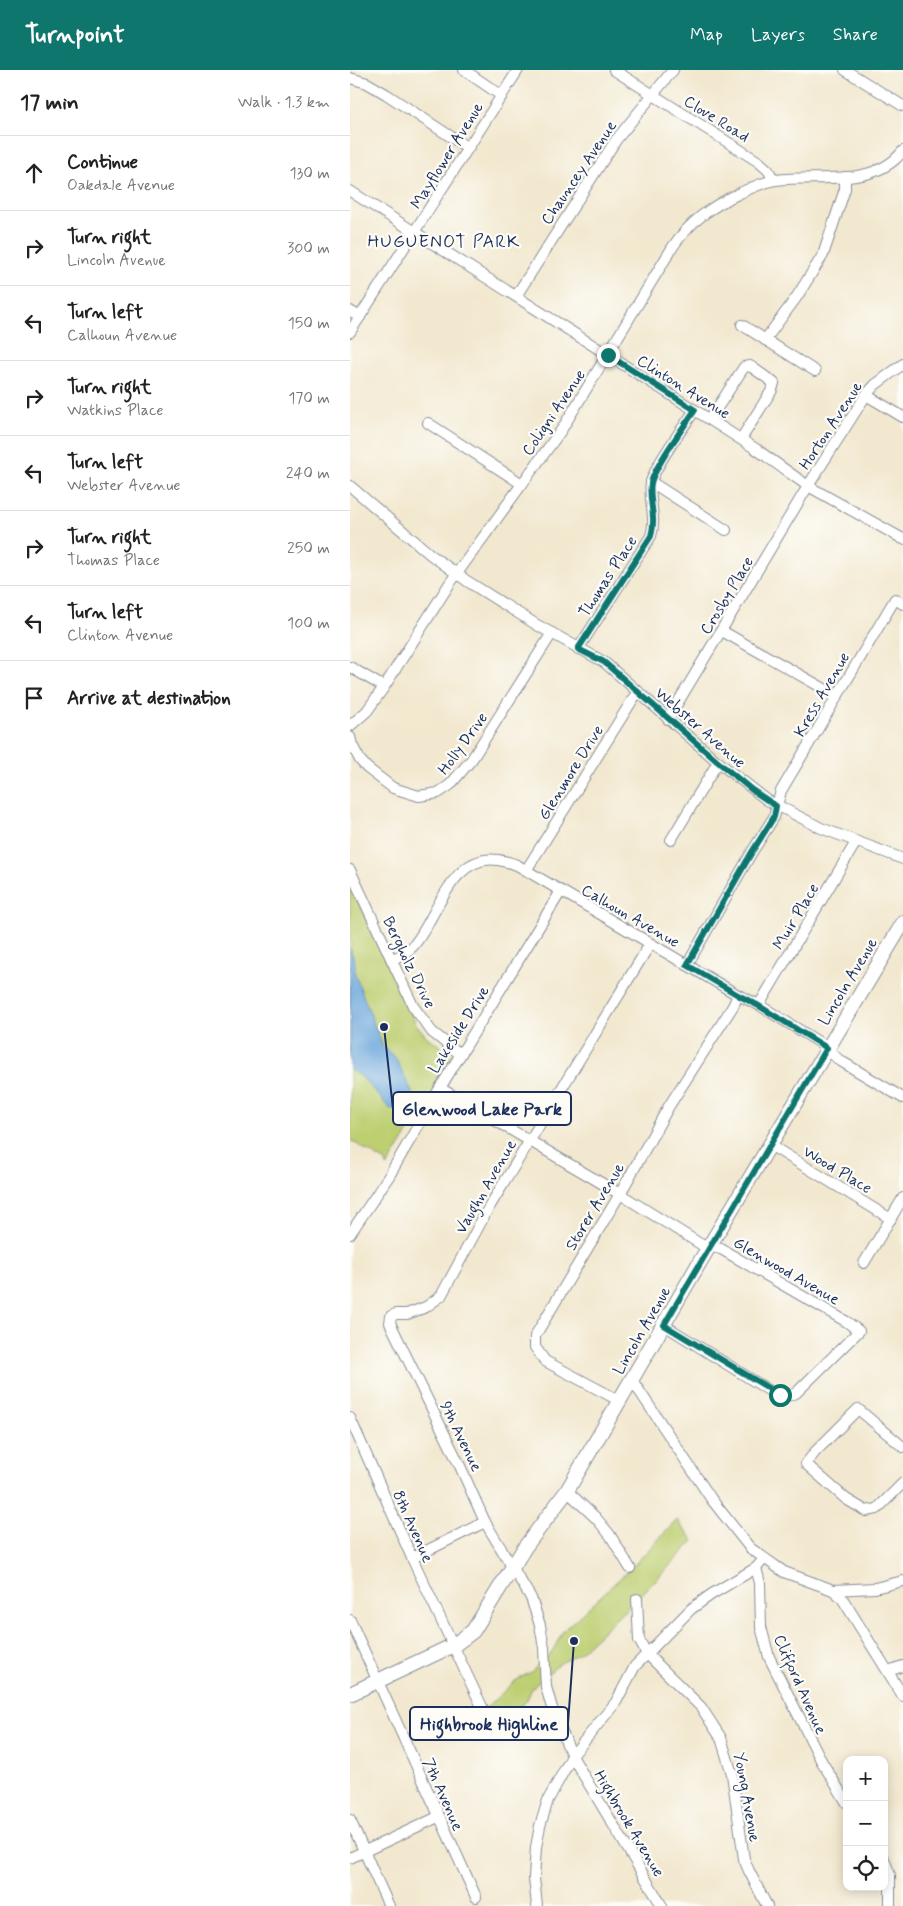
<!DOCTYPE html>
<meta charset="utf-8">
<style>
:root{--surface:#fff;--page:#f6f6f6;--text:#222;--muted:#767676;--line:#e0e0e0;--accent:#0f766e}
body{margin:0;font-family:Mynerve,sans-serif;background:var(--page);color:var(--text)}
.controls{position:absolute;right:15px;bottom:15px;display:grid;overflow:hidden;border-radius:10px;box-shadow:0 2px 12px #0003}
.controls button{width:45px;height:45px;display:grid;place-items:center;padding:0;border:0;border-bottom:1px solid var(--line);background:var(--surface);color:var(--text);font:25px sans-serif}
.stop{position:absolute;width:15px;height:15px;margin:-11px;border:4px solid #0f766e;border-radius:50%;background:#fff}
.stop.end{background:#0f766e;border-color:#fff;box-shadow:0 1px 5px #0008}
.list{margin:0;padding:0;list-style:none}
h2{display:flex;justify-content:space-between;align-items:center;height:65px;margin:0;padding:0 20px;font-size:21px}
h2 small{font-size:16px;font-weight:400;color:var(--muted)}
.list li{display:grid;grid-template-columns:32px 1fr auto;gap:15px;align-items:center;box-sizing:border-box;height:75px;padding:0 20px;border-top:1px solid var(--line)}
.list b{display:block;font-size:19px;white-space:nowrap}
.list p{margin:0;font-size:16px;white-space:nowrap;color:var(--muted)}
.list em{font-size:16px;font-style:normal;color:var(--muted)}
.icon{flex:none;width:28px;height:28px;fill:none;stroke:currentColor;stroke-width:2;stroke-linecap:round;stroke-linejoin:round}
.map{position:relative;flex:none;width:553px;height:1836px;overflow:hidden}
header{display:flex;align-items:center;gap:30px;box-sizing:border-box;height:70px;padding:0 25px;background:var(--accent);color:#fff}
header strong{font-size:24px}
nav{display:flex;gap:28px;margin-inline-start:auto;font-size:18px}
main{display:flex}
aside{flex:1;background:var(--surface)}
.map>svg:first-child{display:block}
.green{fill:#becf72;stroke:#6c7f68}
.water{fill:#69a6db;stroke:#426a9c}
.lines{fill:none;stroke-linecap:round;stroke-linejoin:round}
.minor-casing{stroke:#868c96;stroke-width:12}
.major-casing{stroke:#868c96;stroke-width:16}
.minor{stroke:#fff;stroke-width:10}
.major{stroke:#fff;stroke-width:14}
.route{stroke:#0f766e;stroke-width:6}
.labels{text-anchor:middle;stroke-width:4.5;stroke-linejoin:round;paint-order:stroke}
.street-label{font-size:16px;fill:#1b2f5e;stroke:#fdfcf7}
.neighbourhood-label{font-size:18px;letter-spacing:1px;fill:#1b2f5e;stroke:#fdfcf7}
.leader{fill:none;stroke:#1b2f5e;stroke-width:2}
.callout-dot{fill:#1b2f5e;stroke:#fdfcf7;stroke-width:2}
.callout{fill:#fdfcf7;stroke:#1b2f5e;stroke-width:2}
.callout-label{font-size:18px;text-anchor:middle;font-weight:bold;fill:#1b2f5e}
</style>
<header>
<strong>Turnpoint</strong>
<nav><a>Map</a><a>Layers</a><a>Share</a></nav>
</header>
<main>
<aside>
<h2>17 min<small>Walk · 1.3 km</small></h2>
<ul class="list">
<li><svg class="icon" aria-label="ahead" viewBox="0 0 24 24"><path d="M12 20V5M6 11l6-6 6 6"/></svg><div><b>Continue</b><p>Oakdale Avenue</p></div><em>130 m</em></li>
<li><svg class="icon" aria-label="right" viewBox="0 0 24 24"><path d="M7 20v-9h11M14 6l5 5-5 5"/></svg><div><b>Turn right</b><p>Lincoln Avenue</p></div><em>300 m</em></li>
<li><svg class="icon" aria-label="left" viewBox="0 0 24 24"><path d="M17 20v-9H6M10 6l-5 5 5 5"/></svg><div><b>Turn left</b><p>Calhoun Avenue</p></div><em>150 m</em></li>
<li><svg class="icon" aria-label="right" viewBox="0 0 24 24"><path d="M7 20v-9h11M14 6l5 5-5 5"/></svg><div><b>Turn right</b><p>Watkins Place</p></div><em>170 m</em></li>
<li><svg class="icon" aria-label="left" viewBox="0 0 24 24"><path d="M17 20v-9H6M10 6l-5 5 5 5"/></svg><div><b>Turn left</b><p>Webster Avenue</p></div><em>240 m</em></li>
<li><svg class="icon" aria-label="right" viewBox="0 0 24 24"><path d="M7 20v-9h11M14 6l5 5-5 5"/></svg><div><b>Turn right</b><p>Thomas Place</p></div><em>250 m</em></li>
<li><svg class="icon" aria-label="left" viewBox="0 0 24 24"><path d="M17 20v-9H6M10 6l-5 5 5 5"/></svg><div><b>Turn left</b><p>Clinton Avenue</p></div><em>100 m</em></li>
<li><svg class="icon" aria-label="arrive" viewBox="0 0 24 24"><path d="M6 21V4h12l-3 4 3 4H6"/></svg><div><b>Arrive at destination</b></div></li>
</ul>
</aside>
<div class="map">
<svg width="553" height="1836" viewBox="0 0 553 1836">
<rect width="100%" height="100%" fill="#fdfcf7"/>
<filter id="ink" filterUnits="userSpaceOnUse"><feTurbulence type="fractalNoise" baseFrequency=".02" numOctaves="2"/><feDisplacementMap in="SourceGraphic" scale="10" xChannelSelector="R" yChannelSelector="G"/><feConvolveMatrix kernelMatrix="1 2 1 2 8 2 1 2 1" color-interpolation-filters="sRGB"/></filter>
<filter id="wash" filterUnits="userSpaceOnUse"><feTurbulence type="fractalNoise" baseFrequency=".0096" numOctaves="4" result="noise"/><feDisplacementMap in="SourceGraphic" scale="20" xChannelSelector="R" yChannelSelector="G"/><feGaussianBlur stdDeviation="1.12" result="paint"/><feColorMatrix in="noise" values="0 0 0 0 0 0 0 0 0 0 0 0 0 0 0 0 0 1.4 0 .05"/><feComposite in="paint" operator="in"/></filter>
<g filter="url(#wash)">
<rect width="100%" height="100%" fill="#f2e8cf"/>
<g class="green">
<polygon points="0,815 66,954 77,967 100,983 104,989 37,1097 36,1092 0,1070"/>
<polygon points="327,1450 344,1471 287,1529 229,1583 209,1594 182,1618 177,1630 138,1673 123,1650 165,1611 181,1602 202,1582 213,1561 280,1499"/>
</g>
<polygon class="water" points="0,878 5,892 5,904 33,977 45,987 62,1022 59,1037 50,1041 39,1038 11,1006 0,1000"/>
</g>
<g filter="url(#ink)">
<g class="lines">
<defs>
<g id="minor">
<polyline points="114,0 152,26"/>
<polyline points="264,0 409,92 418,100 424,110"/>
<polyline points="495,0 553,36"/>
<polyline points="0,8 17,13 36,24 118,78"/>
<polyline points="0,121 406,379 458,416 553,469"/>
<polyline points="166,226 266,70 323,0"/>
<polyline points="0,241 10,247"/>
<polyline points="392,255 465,301"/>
<polyline points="0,262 168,0"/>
<polyline points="415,270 446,228 473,185 495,119 495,107"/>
<polyline points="516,325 553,347"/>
<polyline points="360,349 394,297 400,296 403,298 424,313 422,320 391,369"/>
<polyline points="78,353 172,414"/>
<polyline points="301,412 376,460"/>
<polyline points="0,416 81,485 117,511 187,555 254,592 368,692 417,730 471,758 553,789"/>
<polyline points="372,561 487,626"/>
<path d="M228,579L301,466C307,446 298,431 301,413C303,398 335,355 345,340"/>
<polyline points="0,597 34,617"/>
<polyline points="318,649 458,416 516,325 525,315 553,294"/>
<path d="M0,656L17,641L34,617L100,513L212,359L322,178C339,152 362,136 390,123C401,118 413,112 426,110C467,104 523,119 553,81"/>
<polyline points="0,667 2,675 10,690 17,698 43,718 69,726 88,723 100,715 122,689 202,563"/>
<polyline points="321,770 368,692"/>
<polyline points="177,799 288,621"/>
<polyline points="0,800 63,936 82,962 110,984"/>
<polyline points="300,874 138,1139 91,1226 76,1237 57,1244 46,1244 41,1246 40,1253 110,1396 135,1452 181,1528 190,1555 194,1578 196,1617 202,1638 222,1686 312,1836"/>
<path d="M42,890C49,886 58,882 64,875C87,848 101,783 148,790C155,791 161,793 167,795L388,925L409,935L472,974L489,990L553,1028"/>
<polyline points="337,895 402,782 424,747 431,721 545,529 553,534"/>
<polyline points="409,935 506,772"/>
<path d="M90,1018L270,1124L352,1175L371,1179L497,1252L509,1261L446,1323C436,1328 429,1325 420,1321L314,1255"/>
<polyline points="420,1075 541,1149"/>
<polyline points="0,1164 39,1106 90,1018 211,821"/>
<polyline points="514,1193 553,1128"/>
<polyline points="282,1310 362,1430 400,1478 434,1502 483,1520 492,1528 553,1626"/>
<polyline points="270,1331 195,1291 185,1277 185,1266 270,1124 319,1036 383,936 388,925"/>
<polyline points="0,1348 62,1488 134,1641"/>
<polyline points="553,1377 508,1339 465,1382 456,1394 496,1429 516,1441 527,1439 553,1413"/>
<polyline points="217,1421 246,1448 260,1465 280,1498"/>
<polyline points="62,1488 135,1452"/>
<polyline points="406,1498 410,1513 411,1557 419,1587 472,1692 497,1733"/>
<polyline points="483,1520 525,1518 553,1511"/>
<polyline points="287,1529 289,1570 297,1584 351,1637 371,1668 382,1704 394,1789 399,1801 417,1836"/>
<polyline points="0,1550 126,1827"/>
<polyline points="538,1601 553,1596"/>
<polyline points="0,1750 39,1836"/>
<polyline points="0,1788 88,1747"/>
<polyline points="534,1789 540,1805 540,1836"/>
<polyline points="187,1836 184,1808 186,1777 190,1756 198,1730 222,1686 266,1632 285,1596 297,1584 341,1539 362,1524 406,1498 414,1489"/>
</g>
<polyline id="major" points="0,1624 104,1575 123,1561 175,1477 217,1421 351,1190 553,853"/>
</defs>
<use href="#minor" class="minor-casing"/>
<use href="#major" class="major-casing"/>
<use href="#minor" class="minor"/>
<use href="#major" class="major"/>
</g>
</g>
<g class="lines" filter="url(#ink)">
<path class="route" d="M258,285L345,340C335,355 304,397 301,413C298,431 307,446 301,466L228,579L254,592L368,692L402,720L426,736L424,747L402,782L337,895L388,925L409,936L477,978L314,1255L430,1325"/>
</g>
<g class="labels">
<g class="street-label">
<text transform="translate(367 48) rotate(32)" y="6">Clove Road</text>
<text transform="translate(96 85) rotate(-58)" y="6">Mayflower Avenue</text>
<text transform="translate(228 102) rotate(-56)" y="6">Chauncey Avenue</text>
<text transform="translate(334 316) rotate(32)" y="6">Clinton Avenue</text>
<text transform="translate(203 342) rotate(-56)" y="6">Coligni Avenue</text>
<text transform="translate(480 355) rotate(-57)" y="6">Horton Avenue</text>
<text transform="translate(257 506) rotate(-57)" y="6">Thomas Place</text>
<text transform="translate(376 525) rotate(-59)" y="6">Crosby Place</text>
<text transform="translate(471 624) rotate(-60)" y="6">Kress Avenue</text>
<text transform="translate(351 657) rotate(41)" y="6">Webster Avenue</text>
<text transform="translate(112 673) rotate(-54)" y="6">Holly Drive</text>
<text transform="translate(220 702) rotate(-58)" y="6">Glenmore Drive</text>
<text transform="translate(281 845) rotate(30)" y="6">Calhoun Avenue</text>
<text transform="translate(445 846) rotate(-59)" y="6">Muir Place</text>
<text transform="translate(60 892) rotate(64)" y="6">Bergholz Drive</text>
<text transform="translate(497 911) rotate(-59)" y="6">Lincoln Avenue</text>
<text transform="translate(108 959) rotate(-58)" y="6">Lakeside Drive</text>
<text transform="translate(488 1099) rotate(31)" y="6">Wood Place</text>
<text transform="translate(135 1116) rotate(-60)" y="6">Vaughn Avenue</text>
<text transform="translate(244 1136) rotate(-59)" y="6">Storer Avenue</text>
<text transform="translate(437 1200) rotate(30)" y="6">Glenwood Avenue</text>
<text transform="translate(291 1260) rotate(-60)" y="6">Lincoln Avenue</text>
<text transform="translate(112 1366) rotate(64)" y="6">9th Avenue</text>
<text transform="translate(64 1456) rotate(66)" y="6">8th Avenue</text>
<text transform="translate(451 1614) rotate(66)" y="6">Clifford Avenue</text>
<text transform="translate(94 1724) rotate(66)" y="6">7th Avenue</text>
<text transform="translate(398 1727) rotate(80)" y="6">Young Avenue</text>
<text transform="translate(280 1753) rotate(59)" y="6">Highbrook Avenue</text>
</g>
<g class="neighbourhood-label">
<text x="94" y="177">HUGUENOT PARK</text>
</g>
</g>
<path class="leader" d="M34 957L43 1039M224 1571L218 1653"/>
<g class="callout-dot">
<circle cx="34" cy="957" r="5"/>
<circle cx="224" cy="1571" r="5"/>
</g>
<g class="callout">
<rect x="43" y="1022" width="178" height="33" rx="5"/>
<rect x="60" y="1637" width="158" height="33" rx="5"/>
</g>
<g class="callout-label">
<text x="132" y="1045">Glenwood Lake Park</text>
<text x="139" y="1660">Highbrook Highline</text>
</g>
</svg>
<div class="controls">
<button>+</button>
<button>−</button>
<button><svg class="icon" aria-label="locate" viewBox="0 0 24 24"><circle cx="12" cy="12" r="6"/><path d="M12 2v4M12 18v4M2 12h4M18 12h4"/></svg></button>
</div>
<div class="stop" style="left:430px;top:1325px"></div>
<div class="stop end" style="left:258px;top:285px"></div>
</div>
</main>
